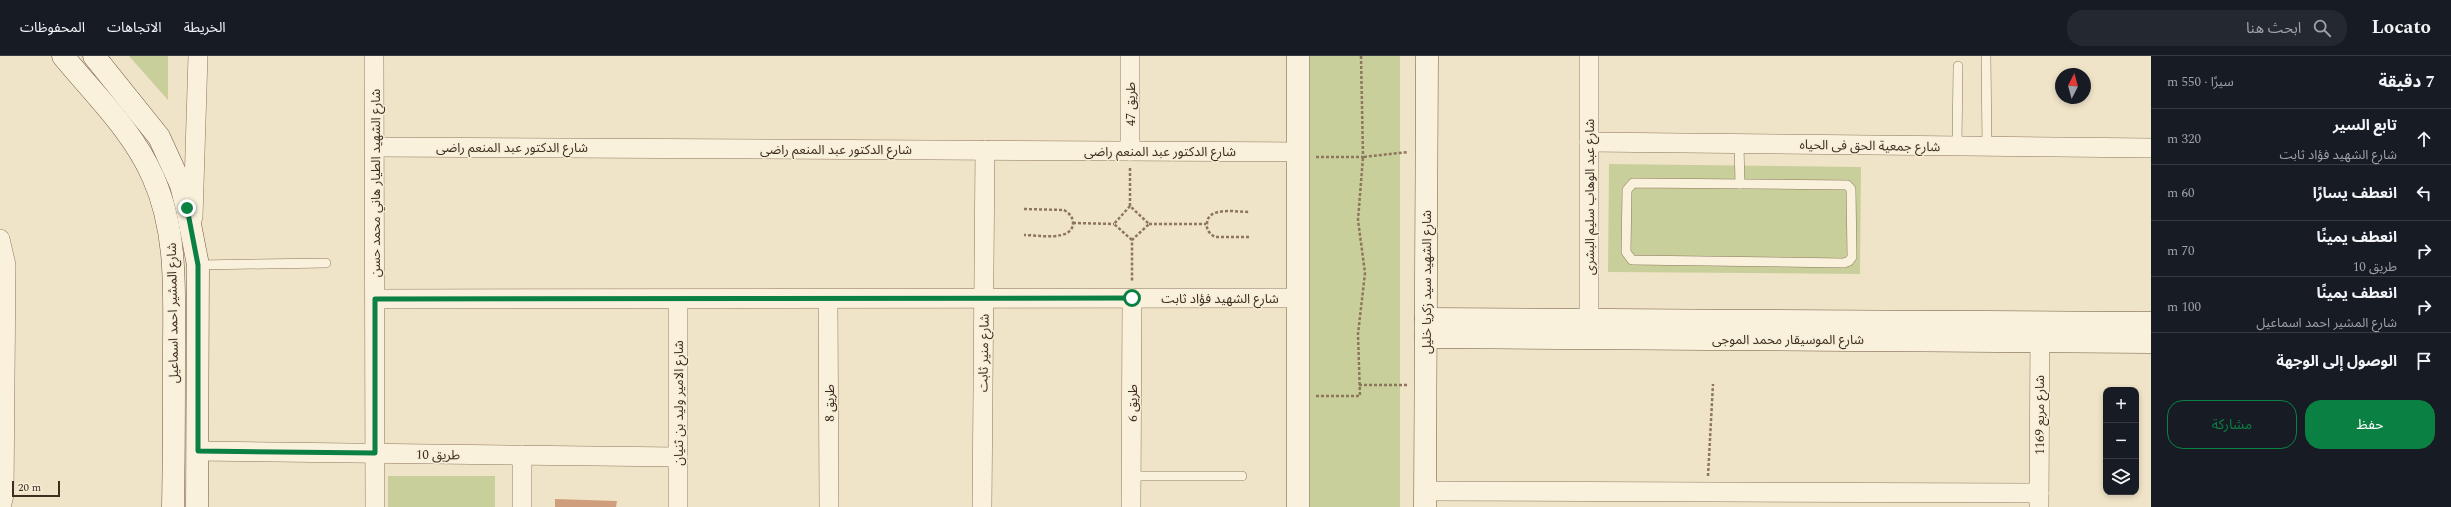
<!DOCTYPE html>
<html lang="ar">
<meta charset="utf-8">
<style>
:root{--surface:#171b24;--page:#242831;--text:#f1f3f6;--muted:#9ea1a6;--line:#363941;--accent:#0b8043}
body{margin:0;font-family:Spectral,"Noto Sans Arabic",serif;background:var(--page);color:var(--text);direction:rtl}
.controls{position:absolute;right:12px;bottom:12px;display:grid;overflow:hidden;border-radius:8px;box-shadow:0 2px 6px #0003}
.controls button{width:36px;height:36px;display:grid;place-items:center;padding:0;border:0;border-bottom:1px solid var(--line);background:var(--surface);color:var(--text);font:20px sans-serif}
.compass{position:absolute;left:2055px;top:12px;width:36px;height:36px;border-radius:50%;background:var(--surface);box-shadow:0 2px 6px #0003;rotate:6deg}
.scale{position:absolute;left:12px;bottom:10px;width:48px;box-sizing:border-box;padding-left:4px;border:2px solid #3d2e20;border-top:0;font-size:11px;line-height:14px;white-space:nowrap;color:#3d2e20;-webkit-text-stroke:3px #f7eed8;paint-order:stroke}
.stop{position:absolute;width:12px;height:12px;margin:-9px;border:3px solid #0b8043;border-radius:50%;background:#fff}
.stop.end{background:#0b8043;border-color:#fff;box-shadow:0 1px 4px #0008}
.list{margin:0;padding:0;list-style:none}
h2{display:flex;justify-content:space-between;align-items:center;height:52px;margin:0;padding:0 16px;font-size:17px}
h2 small{font-size:13px;font-weight:400;color:var(--muted)}
.list li{display:grid;grid-template-columns:26px 1fr auto;gap:12px;align-items:center;box-sizing:border-box;height:56px;padding:0 16px;border-top:1px solid var(--line)}
.list b{display:block;font-size:15px;white-space:nowrap}
.list p{margin:0;font-size:13px;white-space:nowrap;color:var(--muted)}
.list em{font-size:13px;font-style:normal;color:var(--muted)}
.actions{display:flex;gap:8px;padding:12px 16px}
.actions a{flex:1;padding:9px 0;border:1px solid var(--accent);border-radius:16px;text-align:center;font-size:14px;color:var(--accent)}
.actions .main{background:var(--accent);color:#fff}
.icon{flex:none;width:22px;height:22px;fill:none;stroke:currentColor;stroke-width:2;stroke-linecap:round;stroke-linejoin:round}
.map{position:relative;flex:none;width:2151px;height:451px;overflow:hidden;direction:ltr}
header{display:flex;align-items:center;gap:24px;box-sizing:border-box;height:56px;padding:0 20px;background:var(--surface);border-bottom:1px solid var(--line)}
header strong{font-size:19px}
nav{display:flex;gap:22px;margin-inline-start:auto;font-size:14px}
.search{width:280px;height:36px;background:var(--page);display:flex;align-items:center;gap:10px;box-sizing:border-box;padding:0 14px;border-radius:16px;color:var(--muted);font-size:15px}
main{display:flex}
aside{flex:1;background:var(--surface)}
.map>svg:first-child{display:block}
.green{fill:#c9cf9b}
.building{fill:#cf9f7d}
.lines{fill:none;stroke-linecap:round;stroke-linejoin:round}
.lane-casing{stroke:#8d765c;stroke-width:10}
.street-casing{stroke:#8d765c;stroke-width:20}
.secondary-casing{stroke:#6f573f;stroke-width:23}
.path{stroke:#8d765c;stroke-width:2.5;stroke-dasharray:3 2;stroke-linecap:butt}
.lane{stroke:#faf1dc;stroke-width:9}
.street{stroke:#faf1dc;stroke-width:19}
.secondary{stroke:#faf1dc;stroke-width:22}
.route{stroke:#0b8043;stroke-width:5}
.labels{text-anchor:middle;stroke-width:3;stroke-linejoin:round;paint-order:stroke}
.street-label{font-size:13px;fill:#3d2e20;stroke:#f7eed8}
</style>
<header>
<strong>Locato</strong>
<div class="search"><svg class="icon" aria-label="search" viewBox="0 0 24 24"><circle cx="10" cy="10" r="6"/><path d="M15 15l6 6"/></svg>ابحث هنا</div>
<nav><a>الخريطة</a><a>الاتجاهات</a><a>المحفوظات</a></nav>
</header>
<main>
<aside>
<h2>7 دقيقة<small>سيرًا · 550 m</small></h2>
<ul class="list">
<li><svg class="icon" aria-label="ahead" viewBox="0 0 24 24"><path d="M12 20V5M6 11l6-6 6 6"/></svg><div><b>تابع السير</b><p>شارع الشهيد فؤاد ثابت</p></div><em>320 m</em></li>
<li><svg class="icon" aria-label="left" viewBox="0 0 24 24"><path d="M17 20v-9H6M10 6l-5 5 5 5"/></svg><div><b>انعطف يسارًا</b></div><em>60 m</em></li>
<li><svg class="icon" aria-label="right" viewBox="0 0 24 24"><path d="M7 20v-9h11M14 6l5 5-5 5"/></svg><div><b>انعطف يمينًا</b><p>طريق 10</p></div><em>70 m</em></li>
<li><svg class="icon" aria-label="right" viewBox="0 0 24 24"><path d="M7 20v-9h11M14 6l5 5-5 5"/></svg><div><b>انعطف يمينًا</b><p>شارع المشير احمد اسماعيل</p></div><em>100 m</em></li>
<li><svg class="icon" aria-label="arrive" viewBox="0 0 24 24"><path d="M6 21V4h12l-3 4 3 4H6"/></svg><div><b>الوصول إلى الوجهة</b></div></li>
</ul>
<div class="actions"><a class="main">حفظ</a><a>مشاركة</a></div>
</aside>
<div class="map">
<svg width="2151" height="451" viewBox="0 0 2151 451">
<rect width="100%" height="100%" fill="#f0e4c8"/>
<g class="green">
<polygon points="129,0 168,0 168,44"/>
<rect x="1310" y="0" width="90" height="451"/>
<polygon points="1609,108 1861,111 1860,218 1608,216"/>
<rect x="388" y="420" width="107" height="31"/>
</g>
<polygon class="building" points="555,443 617,445 616,451 555,451"/>
<g class="lines">
<defs>
<g id="lane">
<polyline points="1986,0 1987,91"/>
<polyline points="1739,88 1740,128"/>
<polyline points="1957,90 1958,10"/>
<polygon points="1633,127 1847,129 1851,133 1852,201 1849,205 1844,207 1632,204 1626,196 1627,134"/>
<polyline points="198,209 326,207"/>
<polyline points="1131,420 1242,420"/>
</g>
<g id="street">
<polyline points="374,0 375,451"/>
<polyline points="1589,0 1589,279"/>
<polyline points="1589,86 2151,92"/>
<polyline points="375,91 1298,96"/>
<polyline points="1130,95 1130,0"/>
<polyline points="193,161 198,0"/>
<polyline points="0,183 6,209 4,439 1,451"/>
<polyline points="375,243 1297,242"/>
<polyline points="678,243 678,451"/>
<polyline points="828,243 829,451"/>
<polyline points="197,395 678,401"/>
<polyline points="522,399 522,451"/>
<polyline points="1425,435 2039,437"/>
<polyline points="982,451 985,94"/>
<polyline points="1131,451 1132,242"/>
<polyline points="2039,451 2040,270"/>
</g>
<g id="secondary">
<path d="M63,0C94,38 133,75 153,121C178,177 174,237 174,297C174,348 174,400 173,451"/>
<polyline points="94,0 159,81 181,129 187,153 198,209 197,451"/>
<polyline points="1426,263 2151,267"/>
<polyline points="1426,281 2151,286"/>
<polyline points="1298,451 1298,0"/>
<polyline points="1425,451 1427,0"/>
</g>
</defs>
<use href="#lane" class="lane-casing"/>
<use href="#street" class="street-casing"/>
<use href="#secondary" class="secondary-casing"/>
<g class="path">
<polyline points="1316,101 1363,101 1361,0"/>
<polyline points="1130,112 1130,150 1149,168 1132,184 1132,226"/>
<polyline points="1130,150 1114,168 1132,184"/>
<path d="M1024,153L1064,154C1069,157 1073,161 1073,167C1073,186 1037,179 1024,179"/>
<polyline points="1073,167 1114,168"/>
<polyline points="1149,168 1206,168"/>
<path d="M1249,181H1215C1210,178 1206,174 1207,168C1207,150 1237,156 1249,156"/>
<polyline points="1359,329 1407,329"/>
<polyline points="1316,340 1360,340 1358,278 1365,217 1358,164 1363,101 1408,96"/>
<polyline points="1708,420 1713,328"/>
</g>
<use href="#lane" class="lane"/>
<use href="#street" class="street"/>
<use href="#secondary" class="secondary"/>
</g>
<g class="lines">
<polyline class="route" points="187,152 198,209 198,395 375,397 375,243 1132,242"/>
</g>
<g class="labels">
<g class="street-label">
<text transform="translate(1130 48) rotate(-90)" y="5">طريق 47</text>
<text transform="translate(1870 89) rotate(1)" y="5">شارع جمعية الحق فى الحياه</text>
<text x="512" y="96">شارع الدكتور عبد المنعم راضى</text>
<text x="836" y="98">شارع الدكتور عبد المنعم راضى</text>
<text x="1160" y="100">شارع الدكتور عبد المنعم راضى</text>
<text transform="translate(375 127) rotate(-90)" y="5">شارع الشهيد الطيار هاني محمد حسن</text>
<text transform="translate(1589 141) rotate(-90)" y="5">شارع عبد الوهاب سليم البشرى</text>
<text transform="translate(1426 226) rotate(-90)" y="5">شارع الشهيد سيد زكريا خليل</text>
<text x="1220" y="247">شارع الشهيد فؤاد ثابت</text>
<text transform="translate(172 257) rotate(-91)" y="5">شارع المشير احمد اسماعيل</text>
<text x="1788" y="288">شارع الموسيقار محمد الموجى</text>
<text transform="translate(983 297) rotate(-89)" y="5">شارع منير ثابت</text>
<text transform="translate(678 347) rotate(-90)" y="5">شارع الامير وليد بن ثنيان</text>
<text transform="translate(829 347) rotate(-90)" y="5">طريق 8</text>
<text transform="translate(1132 347) rotate(-90)" y="5">طريق 6</text>
<text transform="translate(2039 359) rotate(-90)" y="5">شارع مربع 1169</text>
<text transform="translate(438 398) rotate(1)" y="5">طريق 10</text>
</g>
</g>
</svg>
<div class="controls">
<button>+</button>
<button>−</button>
<button><svg class="icon" aria-label="layers" viewBox="0 0 24 24"><path d="M12 4l9 5-9 5-9-5zM3 14l9 5 9-5"/></svg></button>
</div>
<svg class="compass" viewBox="-18 -18 36 36"><path d="M0-13l5 13h-10z" fill="#e53935"/><path d="M0 13l5-13h-10z" fill="#9ea1a6"/></svg>
<div class="scale">20 m</div>
<div class="stop" style="left:1132px;top:242px"></div>
<div class="stop end" style="left:187px;top:152px"></div>
</div>
</main>
